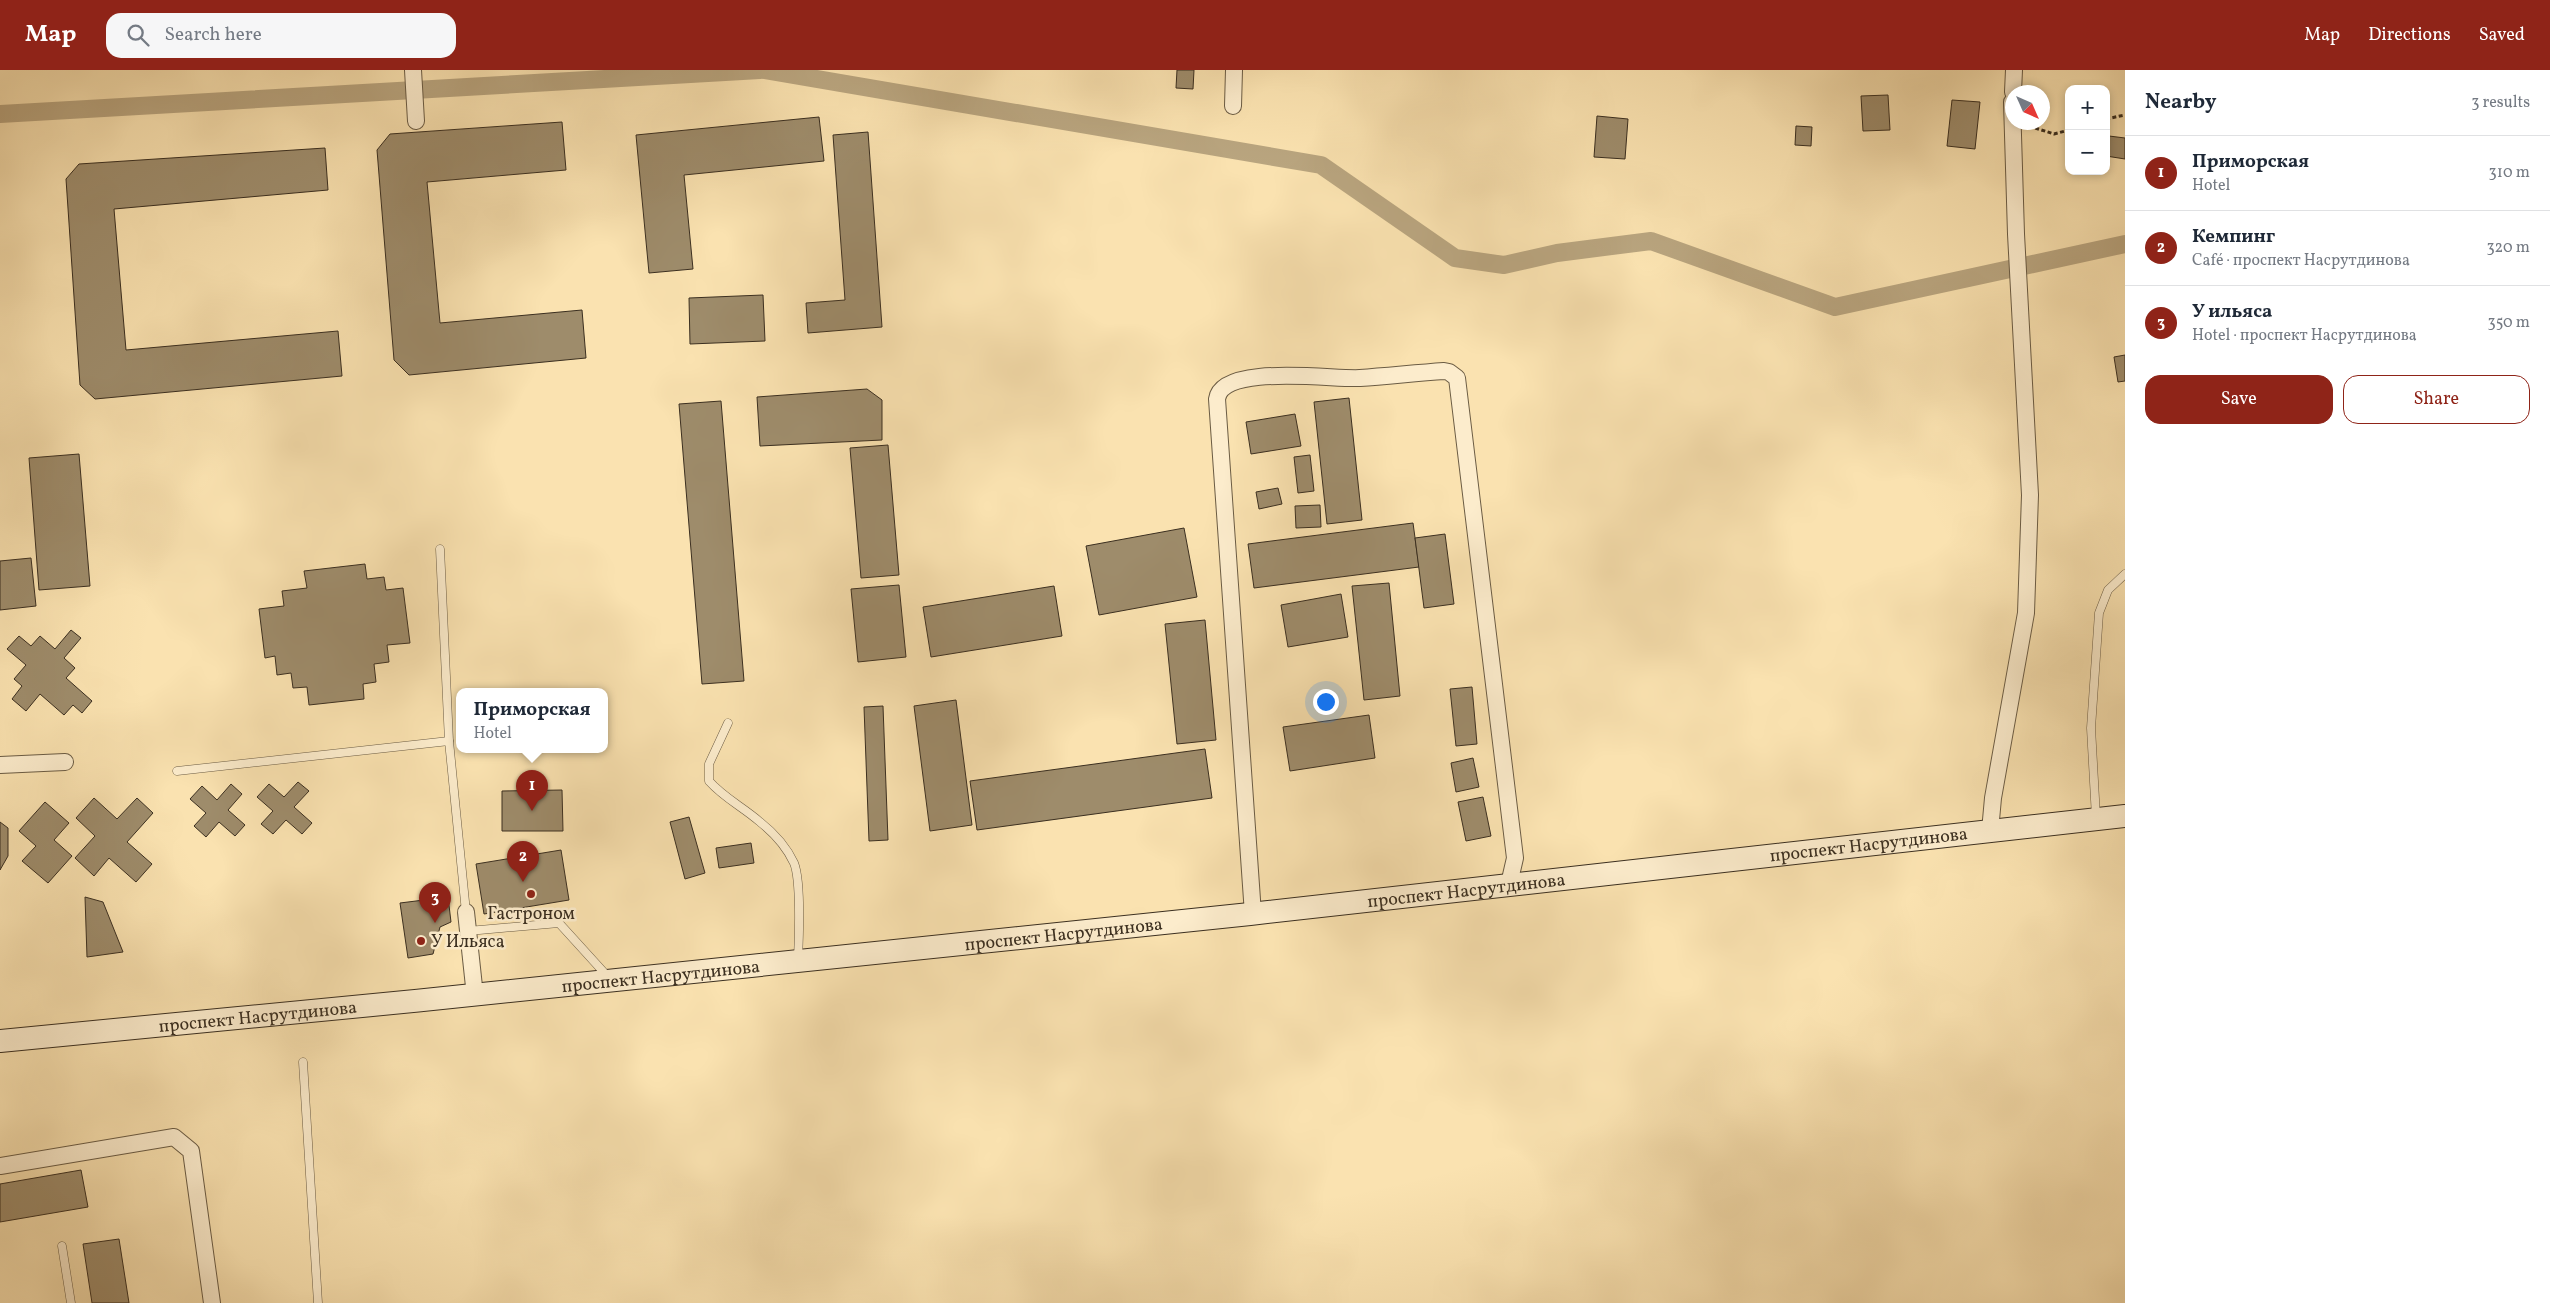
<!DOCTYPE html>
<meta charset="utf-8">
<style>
:root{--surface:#fff;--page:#f6f6f7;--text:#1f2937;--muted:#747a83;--line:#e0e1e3;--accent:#8f2418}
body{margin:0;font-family:Vollkorn,serif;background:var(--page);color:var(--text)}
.controls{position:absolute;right:15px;top:15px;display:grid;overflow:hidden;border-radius:10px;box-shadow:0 2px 8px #0003}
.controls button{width:45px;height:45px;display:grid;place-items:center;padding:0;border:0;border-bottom:1px solid var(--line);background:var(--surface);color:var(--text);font:25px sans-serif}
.compass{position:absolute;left:2005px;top:15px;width:45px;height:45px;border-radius:50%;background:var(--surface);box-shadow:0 2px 8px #0003;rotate:135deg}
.you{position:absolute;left:1325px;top:631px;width:18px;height:18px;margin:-12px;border:4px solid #fff;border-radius:50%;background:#1a73e8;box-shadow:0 0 0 8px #1a73e833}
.badge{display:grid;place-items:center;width:32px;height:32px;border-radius:50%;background:var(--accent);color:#fff;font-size:16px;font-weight:700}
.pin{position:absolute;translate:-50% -41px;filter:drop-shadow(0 1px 2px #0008)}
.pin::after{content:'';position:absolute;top:26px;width:18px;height:15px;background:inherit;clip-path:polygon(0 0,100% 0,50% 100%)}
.popup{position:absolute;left:456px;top:618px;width:152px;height:65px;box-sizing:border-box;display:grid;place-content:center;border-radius:10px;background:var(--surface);filter:drop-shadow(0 1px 4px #0005);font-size:16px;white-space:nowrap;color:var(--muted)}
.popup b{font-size:19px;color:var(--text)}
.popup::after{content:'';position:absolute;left:50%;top:100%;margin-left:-10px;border:10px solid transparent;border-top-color:var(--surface)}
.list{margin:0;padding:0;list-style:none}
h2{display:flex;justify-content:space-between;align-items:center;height:65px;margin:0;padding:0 20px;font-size:21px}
h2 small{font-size:16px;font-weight:400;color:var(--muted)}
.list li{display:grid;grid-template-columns:32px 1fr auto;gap:15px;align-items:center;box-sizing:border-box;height:75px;padding:0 20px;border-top:1px solid var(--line)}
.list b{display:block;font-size:19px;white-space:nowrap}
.list p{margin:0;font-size:16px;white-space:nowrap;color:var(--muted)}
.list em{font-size:16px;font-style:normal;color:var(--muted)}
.actions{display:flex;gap:10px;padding:15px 20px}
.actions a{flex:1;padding:11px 0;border:1px solid var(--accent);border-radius:15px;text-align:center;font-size:18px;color:var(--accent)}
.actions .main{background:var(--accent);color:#fff}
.icon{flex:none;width:28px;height:28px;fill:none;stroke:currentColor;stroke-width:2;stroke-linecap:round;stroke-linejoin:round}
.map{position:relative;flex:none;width:2125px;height:1233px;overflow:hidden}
header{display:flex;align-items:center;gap:30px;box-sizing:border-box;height:70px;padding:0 25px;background:var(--accent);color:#fff}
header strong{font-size:24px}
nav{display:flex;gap:28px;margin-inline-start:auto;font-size:18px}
.search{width:350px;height:45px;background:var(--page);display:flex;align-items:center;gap:12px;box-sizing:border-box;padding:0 18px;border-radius:15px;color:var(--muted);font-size:19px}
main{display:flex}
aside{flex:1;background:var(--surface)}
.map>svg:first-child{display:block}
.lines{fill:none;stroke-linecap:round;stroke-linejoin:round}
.canal{stroke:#b9a57f;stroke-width:18}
.building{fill:#9e8c6b;stroke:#3b2f20}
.lane-casing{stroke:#6b5c44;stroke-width:9}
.street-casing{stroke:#6b5c44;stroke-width:18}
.secondary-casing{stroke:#3b2f20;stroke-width:24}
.path{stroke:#3b2f20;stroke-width:3;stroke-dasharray:4 2.5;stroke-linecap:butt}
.lane{stroke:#fceccc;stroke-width:8}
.street{stroke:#fceccc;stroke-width:16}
.secondary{stroke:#fceccc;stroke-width:22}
.poi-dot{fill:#8f2418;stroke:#fceccc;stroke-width:2}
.labels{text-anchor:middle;stroke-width:5;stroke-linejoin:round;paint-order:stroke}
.street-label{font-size:18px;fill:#3b2f20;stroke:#fceccc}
.poi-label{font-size:18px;fill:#3b2f20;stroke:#fceccc}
</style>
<header>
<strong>Map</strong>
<div class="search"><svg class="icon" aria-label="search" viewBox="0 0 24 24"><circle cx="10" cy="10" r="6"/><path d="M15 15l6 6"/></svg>Search here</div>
<nav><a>Map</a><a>Directions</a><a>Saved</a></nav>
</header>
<main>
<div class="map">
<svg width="2125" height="1233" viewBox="0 0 2125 1233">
<rect width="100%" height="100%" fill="#fae2b0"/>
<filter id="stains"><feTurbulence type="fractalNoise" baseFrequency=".004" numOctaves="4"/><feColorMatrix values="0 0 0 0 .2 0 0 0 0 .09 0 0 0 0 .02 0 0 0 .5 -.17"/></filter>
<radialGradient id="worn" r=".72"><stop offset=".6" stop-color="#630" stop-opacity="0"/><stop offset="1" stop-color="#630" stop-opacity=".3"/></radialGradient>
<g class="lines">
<g class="canal">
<polyline points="764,0 1321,95 1455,188 1504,195 1557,183 1651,171 1835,237 2125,174"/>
<polyline points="0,44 760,0"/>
</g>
</g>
<g class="building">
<polygon points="1177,0 1194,0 1193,19 1176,18"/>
<polygon points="1888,25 1890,60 1863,61 1861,26"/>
<polygon points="1952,30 1980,32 1975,79 1947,76"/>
<polygon points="1597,46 1628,49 1625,89 1594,87"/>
<polygon points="819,47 824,91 684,105 693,199 649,203 636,65"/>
<polygon points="562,52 566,100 427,112 440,253 582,240 586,288 409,305 394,290 377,80 390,64"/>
<polygon points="1796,56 1812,57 1811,76 1795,75"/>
<polygon points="868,62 882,257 808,263 806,233 845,230 833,65"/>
<polygon points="2109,66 2125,68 2125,89 2106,86"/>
<polygon points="325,78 328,120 114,139 126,280 338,261 342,306 95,329 80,315 66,109 79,94"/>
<polygon points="763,225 765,271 690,274 689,228"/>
<polygon points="2125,285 2125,311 2118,312 2114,287"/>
<polygon points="867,319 882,330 882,370 760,376 757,327"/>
<polygon points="1349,328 1362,450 1327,454 1314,332"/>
<polygon points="721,331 744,611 702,614 679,334"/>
<polygon points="1295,344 1301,376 1251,384 1246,352"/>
<polygon points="888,375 899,505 861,508 850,378"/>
<polygon points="79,384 90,516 39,520 29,388"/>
<polygon points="1310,385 1314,421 1298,423 1294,387"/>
<polygon points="1278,418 1282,434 1259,439 1256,422"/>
<polygon points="1320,435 1321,457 1296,458 1295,436"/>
<polygon points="1413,453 1419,497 1254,518 1248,474"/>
<polygon points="1184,458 1197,527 1099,545 1086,476"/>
<polygon points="1445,464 1454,534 1424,538 1415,468"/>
<polygon points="31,488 36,536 0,540 0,491"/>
<polygon points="365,494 367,509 384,507 386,520 403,518 410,573 387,575 389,592 374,594 376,612 363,614 364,629 309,635 307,617 293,618 291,603 277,605 275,586 265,588 259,539 284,536 282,521 307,518 304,501"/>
<polygon points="1389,513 1400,626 1364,630 1352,516"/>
<polygon points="899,515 906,587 858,592 851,519"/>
<polygon points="1054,516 1062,566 931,587 923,537"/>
<polygon points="1341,524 1348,567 1288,577 1281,535"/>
<polygon points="1205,550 1216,670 1177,674 1165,554"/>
<polygon points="71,560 81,568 64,588 75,598 66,608 92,631 82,643 73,635 64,645 40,624 26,641 12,629 22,616 14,609 26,595 7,579 19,566 31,576 40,566 55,579"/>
<polygon points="1472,617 1477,674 1456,676 1450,619"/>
<polygon points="956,630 972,755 930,761 914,636"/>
<polygon points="883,636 888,770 869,771 864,637"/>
<polygon points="1369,645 1375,688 1290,701 1283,657"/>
<polygon points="1205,679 1212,728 977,760 970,711"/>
<polygon points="1473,688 1479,717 1456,722 1451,693"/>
<polygon points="298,712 309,721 294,737 312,753 302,764 286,750 273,764 261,754 273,741 257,727 269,714 284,727"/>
<polygon points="231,714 242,724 228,740 245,755 235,766 219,752 206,767 194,756 206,743 190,729 202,716 217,730"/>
<polygon points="562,720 563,761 502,761 502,721"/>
<polygon points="1483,727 1491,766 1466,771 1458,732"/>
<polygon points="94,728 117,749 137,728 153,743 127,772 152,794 136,812 109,788 94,806 75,788 95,766 76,748"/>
<polygon points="45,732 69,753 54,770 72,786 48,813 22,791 36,776 19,761"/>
<polygon points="689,747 705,803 685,809 670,752"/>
<polygon points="0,752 8,758 8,786 0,800"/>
<polygon points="751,773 754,793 719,798 716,778"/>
<polygon points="561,780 569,830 484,844 476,794"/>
<polygon points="85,827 103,832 123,882 87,887"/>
<polygon points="448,827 451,852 440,857 433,884 408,888 400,833"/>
<polygon points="81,1100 88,1137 0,1152 0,1114"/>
<polygon points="119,1169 129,1233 92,1233 83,1174"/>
</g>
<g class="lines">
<defs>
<g id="lane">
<polyline points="440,479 449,671 466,842"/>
<path d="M728,653L709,694V711C724,728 743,737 760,752C774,763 786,776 794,793C801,810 799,868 798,889"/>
<polyline points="177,701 449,671"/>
<polyline points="2096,747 2091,658 2099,543 2108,520 2125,504"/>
<polyline points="468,861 559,853 609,908"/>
<polyline points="303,992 318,1233"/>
<polyline points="62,1176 71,1233"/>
</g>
<g id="street">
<polyline points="413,0 416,51"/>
<polyline points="2013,22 2014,0"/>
<polyline points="1233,36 1234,0"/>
<polyline points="0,695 65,692"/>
<polyline points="1990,761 1993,728 2026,543 2030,425 2016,164 2012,32"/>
<polyline points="466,842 475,926"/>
<path d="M1253,844L1217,329C1222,293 1335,310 1360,308C1388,306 1416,303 1444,301L1449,302L1457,308L1515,788L1509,814"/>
<polyline points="0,1096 174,1067 191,1081 212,1233"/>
</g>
<g id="secondary">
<path id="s1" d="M0,971C417,932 833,889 1250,844C1542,813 1833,777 2125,746"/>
</g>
</defs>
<use href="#lane" class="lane-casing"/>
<use href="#street" class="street-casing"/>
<use href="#secondary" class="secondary-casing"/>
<g class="path">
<polyline points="2106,49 2125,45"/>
<polyline points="2029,56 2054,64 2069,60"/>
</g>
<use href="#lane" class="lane"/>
<use href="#street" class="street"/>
<use href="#secondary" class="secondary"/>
</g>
<g class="poi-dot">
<circle cx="531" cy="824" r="5"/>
<circle cx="421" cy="871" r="5"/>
</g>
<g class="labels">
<g class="street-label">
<text dy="6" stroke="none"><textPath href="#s1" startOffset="1879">проспект Насрутдинова</textPath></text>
<text dy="6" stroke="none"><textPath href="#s1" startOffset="1474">проспект Насрутдинова</textPath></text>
<text dy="6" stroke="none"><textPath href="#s1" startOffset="1069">проспект Насрутдинова</textPath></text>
<text dy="6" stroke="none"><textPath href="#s1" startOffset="664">проспект Насрутдинова</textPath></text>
<text dy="6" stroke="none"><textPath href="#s1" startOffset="259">проспект Насрутдинова</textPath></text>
</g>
<g class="poi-label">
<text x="531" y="849">Гастроном</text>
<text x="431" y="877" text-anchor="start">У Ильяса</text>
</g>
</g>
<rect width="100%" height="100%" filter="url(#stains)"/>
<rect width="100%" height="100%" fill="url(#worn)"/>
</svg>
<div class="controls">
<button>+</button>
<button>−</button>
</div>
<svg class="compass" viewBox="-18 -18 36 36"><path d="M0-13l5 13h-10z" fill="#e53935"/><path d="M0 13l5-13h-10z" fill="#747a83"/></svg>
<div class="you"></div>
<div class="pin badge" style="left:532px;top:741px">1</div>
<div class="popup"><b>Приморская</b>Hotel</div>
<div class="pin badge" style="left:523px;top:812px">2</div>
<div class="pin badge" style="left:435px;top:853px">3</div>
</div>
<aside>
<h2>Nearby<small>3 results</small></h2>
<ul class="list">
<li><span class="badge">1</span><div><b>Приморская</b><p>Hotel</p></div><em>310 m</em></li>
<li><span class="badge">2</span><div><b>Кемпинг</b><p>Café · проспект Насрутдинова</p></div><em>320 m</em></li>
<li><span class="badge">3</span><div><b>У ильяса</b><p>Hotel · проспект Насрутдинова</p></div><em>350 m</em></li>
</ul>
<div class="actions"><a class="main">Save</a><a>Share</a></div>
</aside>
</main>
